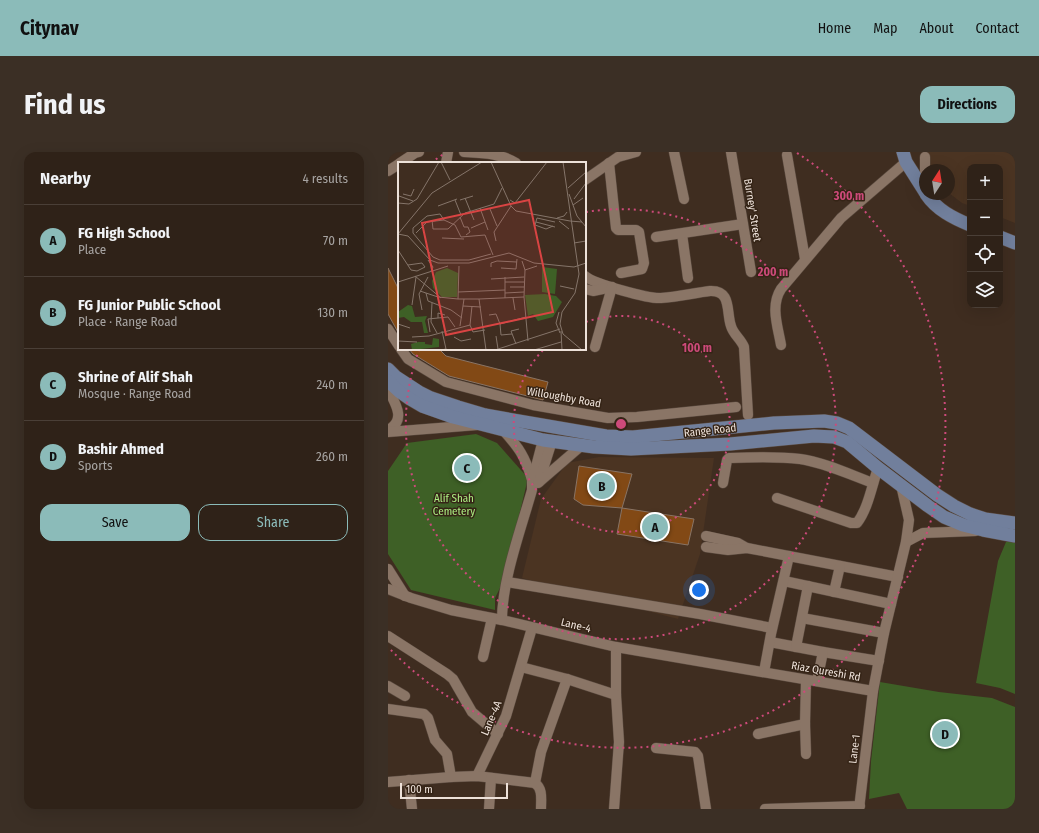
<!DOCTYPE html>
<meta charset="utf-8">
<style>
:root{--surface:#2f2218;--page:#3b2f25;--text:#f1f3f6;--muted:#a7a4a2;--line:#4a3f37;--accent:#8bbbb9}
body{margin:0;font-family:"Fira Sans Condensed",sans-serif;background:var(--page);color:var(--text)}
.controls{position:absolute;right:12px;top:12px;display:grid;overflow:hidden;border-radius:8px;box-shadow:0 4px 16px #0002}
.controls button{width:36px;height:36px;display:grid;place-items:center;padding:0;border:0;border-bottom:1px solid var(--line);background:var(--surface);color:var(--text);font:20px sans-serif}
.compass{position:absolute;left:531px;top:12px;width:36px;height:36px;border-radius:50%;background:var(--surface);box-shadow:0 4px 16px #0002;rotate:12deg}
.scale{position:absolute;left:12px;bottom:10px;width:108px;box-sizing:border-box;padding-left:4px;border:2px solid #ede1d9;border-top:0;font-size:11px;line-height:14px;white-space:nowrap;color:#ede1d9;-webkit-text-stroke:3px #352416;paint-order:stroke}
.you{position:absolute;left:311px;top:438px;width:14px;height:14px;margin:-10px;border:3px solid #fff;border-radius:50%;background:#1a73e8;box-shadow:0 0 0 6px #1a73e833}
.badge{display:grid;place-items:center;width:26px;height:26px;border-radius:50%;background:var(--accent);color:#111;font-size:13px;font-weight:700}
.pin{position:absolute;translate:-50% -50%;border:2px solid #fff;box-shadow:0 1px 4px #0006}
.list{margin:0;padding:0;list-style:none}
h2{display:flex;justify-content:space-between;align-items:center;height:52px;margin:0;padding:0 16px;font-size:17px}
h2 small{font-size:13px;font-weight:400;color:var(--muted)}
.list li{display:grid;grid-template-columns:26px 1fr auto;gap:12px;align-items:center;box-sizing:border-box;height:72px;padding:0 16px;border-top:1px solid var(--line)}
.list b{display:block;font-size:15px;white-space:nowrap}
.list p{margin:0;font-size:13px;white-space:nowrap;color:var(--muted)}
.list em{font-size:13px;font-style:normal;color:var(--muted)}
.actions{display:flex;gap:8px;padding:12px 16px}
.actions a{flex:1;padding:9px 0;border:1px solid var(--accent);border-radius:12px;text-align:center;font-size:14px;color:var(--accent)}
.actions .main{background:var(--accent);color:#111}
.icon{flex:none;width:22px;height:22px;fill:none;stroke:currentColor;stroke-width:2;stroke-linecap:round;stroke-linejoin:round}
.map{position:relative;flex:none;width:627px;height:657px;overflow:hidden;border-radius:12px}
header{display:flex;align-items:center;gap:24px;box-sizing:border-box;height:56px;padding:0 20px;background:var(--accent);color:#111}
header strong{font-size:19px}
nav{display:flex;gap:22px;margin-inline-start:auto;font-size:14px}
.intro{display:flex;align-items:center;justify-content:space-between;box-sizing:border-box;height:96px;padding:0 24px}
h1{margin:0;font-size:28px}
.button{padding:10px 18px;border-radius:12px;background:var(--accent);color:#111;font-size:14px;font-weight:700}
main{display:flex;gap:24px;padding:0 24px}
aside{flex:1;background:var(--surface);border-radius:12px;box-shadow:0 4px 16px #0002}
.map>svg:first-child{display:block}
.built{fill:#4b3422}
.green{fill:#3e6026}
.building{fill:#824915;stroke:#897465}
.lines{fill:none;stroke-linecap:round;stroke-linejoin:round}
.minor-casing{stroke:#5a4a3f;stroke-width:11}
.major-casing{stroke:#5a4a3f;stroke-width:14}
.minor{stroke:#8a7566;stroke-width:10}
.major{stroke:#717f9c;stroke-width:13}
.ring{fill:none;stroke:#cd4a7a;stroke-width:2;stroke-dasharray:2 4}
.labels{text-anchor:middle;stroke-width:3;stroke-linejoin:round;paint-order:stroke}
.street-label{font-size:11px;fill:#ede1d9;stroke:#352416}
.park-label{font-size:11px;fill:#acee82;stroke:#352416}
.inset-road{fill:none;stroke:#85756a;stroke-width:1}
.view{fill:#d94443;fill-opacity:0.15;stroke:#d94443;stroke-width:2}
.inset-edge{fill:none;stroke:#ede1d9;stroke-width:2}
.centre{fill:#cd4a7a;stroke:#352416;stroke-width:2}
.ring-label{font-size:12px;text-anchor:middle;font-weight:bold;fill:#cd4a7a;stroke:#352416;stroke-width:3;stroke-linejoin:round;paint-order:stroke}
</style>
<header>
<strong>Citynav</strong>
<nav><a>Home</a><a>Map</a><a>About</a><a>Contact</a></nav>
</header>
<div class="intro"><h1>Find us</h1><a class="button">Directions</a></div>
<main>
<aside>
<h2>Nearby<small>4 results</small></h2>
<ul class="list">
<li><span class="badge">A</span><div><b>FG High School</b><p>Place</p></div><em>70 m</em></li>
<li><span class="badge">B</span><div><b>FG Junior Public School</b><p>Place · Range Road</p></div><em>130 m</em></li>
<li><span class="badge">C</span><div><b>Shrine of Alif Shah</b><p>Mosque · Range Road</p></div><em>240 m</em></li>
<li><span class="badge">D</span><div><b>Bashir Ahmed</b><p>Sports</p></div><em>260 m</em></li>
</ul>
<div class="actions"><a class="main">Save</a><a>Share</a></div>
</aside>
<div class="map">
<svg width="627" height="657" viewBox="0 0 627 657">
<rect width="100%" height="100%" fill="#3f2d20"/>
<g class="built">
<polygon points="534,0 627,0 627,71 612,65 612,15 582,15 582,54 574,51 561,41 561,18 543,18"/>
<polygon points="211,305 326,306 312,402 290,467 134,426 153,347 179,311"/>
</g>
<g class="green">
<polygon points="88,282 109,291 140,326 116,428 107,446 107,458 23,438 0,402 0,319 19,291"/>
<polygon points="618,390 627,390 627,542 612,536 588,531 610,409"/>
<polygon points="492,530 551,540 604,546 627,555 627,657 519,657 511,641 481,647 483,609"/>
</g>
<g class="building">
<polygon points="0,116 11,138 11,182 0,162"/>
<polygon points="21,197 51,197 58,204 160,230 155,248 61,224 25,202"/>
<polygon points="191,314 244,322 234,356 195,353 186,347"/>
<polygon points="234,356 306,367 300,393 229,382"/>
</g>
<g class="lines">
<defs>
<g id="minor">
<path d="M76,0C94,1 112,1 128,11"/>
<polyline points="286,0 296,47"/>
<polyline points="343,0 363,120"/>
<polyline points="399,3 417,107"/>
<polyline points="537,5 537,29"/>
<polyline points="12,11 27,1 31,0"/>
<polyline points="58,11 60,0"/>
<polyline points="221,11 228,76 230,78 248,78 251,80 256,111 254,117 233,121"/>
<polyline points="0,19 11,12"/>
<polyline points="197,28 230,5 248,0"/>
<polyline points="294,82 300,126"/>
<polyline points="268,85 355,72"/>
<path d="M197,124C206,132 261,147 273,146C289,145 306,141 322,139C344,138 338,160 343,174C345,182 353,187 356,195L360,263"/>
<polyline points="197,137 205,139 224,135"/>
<polyline points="0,177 11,194"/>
<path d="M393,193C390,175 382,154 393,137L453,66L518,10"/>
<polyline points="207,195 224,135"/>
<polyline points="13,197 20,207 58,230 145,253 220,266 249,265 348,255"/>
<path d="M0,237C7,251 19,268 0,278"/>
<path d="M115,278C131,296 137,304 144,328"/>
<polyline points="0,280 89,273"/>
<path d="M155,288L144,330V338C133,377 114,428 114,468L228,495V543L231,590L226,657"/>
<polyline points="151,330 164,289"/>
<polyline points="150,331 194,293"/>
<path d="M335,331L339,308L341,306C365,305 388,304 412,307C435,310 463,323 485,331"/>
<path d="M389,346L463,371H469C480,357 484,333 490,316"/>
<polyline points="318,384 350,391 357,395"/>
<polyline points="518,390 535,381 587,379"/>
<polyline points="318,395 340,398 359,396 510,425"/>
<polyline points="0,417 17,444"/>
<polyline points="396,429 503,452"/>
<polyline points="119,430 312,462 384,476"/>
<polyline points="0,437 23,446 63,458 114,468"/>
<polyline points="446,440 452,414"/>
<polyline points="414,466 496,481"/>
<polyline points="0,484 59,522 65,527 84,560 110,582"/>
<polyline points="382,490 435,500 491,509"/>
<polyline points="228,495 485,539 496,481 518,390 521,368 513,333"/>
<polyline points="408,495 420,434"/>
<polyline points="95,505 104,466"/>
<polyline points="133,515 179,527 228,543"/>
<polyline points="376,520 383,482 401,404"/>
<polyline points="429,529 435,500"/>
<polyline points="0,534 17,544"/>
<polyline points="0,557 36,562 40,566 47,588 59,602 63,625"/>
<polyline points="370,582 417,572"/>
<polyline points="268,596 307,600 310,604 318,657"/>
<polyline points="418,602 417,572 418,528"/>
<polyline points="89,624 118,564 144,476"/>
<polyline points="21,628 24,657"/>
<polyline points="0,630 63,625 89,624 147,631"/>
<polyline points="101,657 103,626"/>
<path d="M153,657C153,647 155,637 147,631L153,600L179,527"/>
<polyline points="377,657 472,654"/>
<polyline points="471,657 485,539"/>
</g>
<g id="major">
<polyline points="515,0 518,10 537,40"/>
<path d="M538,42C549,58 565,66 582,73"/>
<polyline points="612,85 627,91"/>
<polyline points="0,217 8,225 31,240 43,246 70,255 97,263 218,284 245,285 386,271 436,269 449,271 461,276 549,343 566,354 582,362 597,367 627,371"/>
<polyline points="0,229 12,240 22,247 34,254 65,265 155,288 206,295 243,297 342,292 426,284 446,285 459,290 490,316 540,354 556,365 575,373 595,378 627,384"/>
</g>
</defs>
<use href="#minor" class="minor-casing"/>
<use href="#major" class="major-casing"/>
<use href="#minor" class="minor"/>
<use href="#major" class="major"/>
</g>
<g class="ring">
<path d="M198 170A108 108 0 1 1 155 198"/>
<path d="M198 60A215 215 0 1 1 31 198"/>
<path d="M43 11A323 323 0 0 1 57 1M409 1A323 323 0 1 1 1 496"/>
</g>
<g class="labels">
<g class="street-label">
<text transform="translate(365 58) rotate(81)" y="4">Burney' Street</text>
<text transform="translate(176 245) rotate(10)" y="4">Willoughby Road</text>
<text transform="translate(322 278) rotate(-6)" y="4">Range Road</text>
<text transform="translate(188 473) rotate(14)" y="4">Lane-4</text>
<text transform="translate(438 519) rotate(10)" y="4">Riaz Qureshi Rd</text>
<text transform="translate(103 566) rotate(-67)" y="4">Lane-4A</text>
<text transform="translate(466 597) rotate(-83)" y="4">Lane-1</text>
</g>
<g class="park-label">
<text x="66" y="350">Alif Shah<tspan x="66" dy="13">Cemetery</tspan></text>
</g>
</g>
<g transform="translate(10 10)">
<rect width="188" height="188" fill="#3f2d20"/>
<path d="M144,105L159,107L157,132L144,130ZM49,106L60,111L59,135H44L35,126L34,119L38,110ZM147,132L158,134L164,140L155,155L140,159L135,152L130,154L127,133ZM10,143L14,144L17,155L29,154L27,159L30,171H26L24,160H13L6,155L0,156V150ZM35,176L41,177V185L14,188L13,182L20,180H27V182L34,183Z" fill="#3e6026"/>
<path class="inset-road" d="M43,0L52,18M93,0L113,44L118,49L172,59M165,0L181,112L177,131L164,150L162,162L165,172L184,188M170,26L188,10M5,32L13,34L16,27M171,32L179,54L188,65M1,34L15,39M67,36L76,58M176,37L188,21M57,38L63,53M62,38L75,34M112,38L117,41L149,0M0,41L11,42L19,37L41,0M175,43L185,36M40,44L59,37M82,46L90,68M92,47L99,64M62,55L66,65H70L72,70L68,73M159,56L166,54L169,50M34,58L35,67H50L67,51L96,42L104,26M161,59L171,67M172,59L184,60M138,60L157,65M155,64L148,67L137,63L139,56L157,60M73,66L87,60M15,71L35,95L42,98H71L93,92M15,71V66L29,54L42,52L46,58M18,71L29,60L46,58L57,63L63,75L87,73L95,93M0,72L34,31L84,0M0,72L10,74L32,98L40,101H71L111,91L136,101L176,105L188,101M44,76L66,77M98,79L96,70L113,44M176,81L188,79M0,88L13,108L19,109L27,105L24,101L10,103M30,98L35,105L33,109M61,104L60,137H81L88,188M93,105V101L99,99L119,100M103,106L118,107L119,97M127,108L139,104M17,114L43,136M93,117L126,115M0,120L50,104M107,120H126M162,124L176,127M112,125H126M22,129L40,135L60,137M60,130L107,128M28,131L30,139L53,148L64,156M107,131L126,130M126,135L130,179M107,136V115M115,136L117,148M81,137L126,135L127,108L124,99M34,141L33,160L39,171M14,143L18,115M65,144L83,145M74,144L72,163L75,170L87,168M24,148L21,132L30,115M161,150L158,161L162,171M91,153L98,152L102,162M40,156V151L47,153M0,162L12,166M62,164L66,137M163,169L164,188M32,170L30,157L50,155L57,165M114,172L103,173L102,162L128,155M98,174L100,187M14,175L31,174L72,163M56,175L63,179L73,177M0,179L19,180M118,182L113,169L121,167M43,188L48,187L44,169M97,188L162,167M136,188L163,180"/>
<path class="view" d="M131,38L155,150L48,173L24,61Z"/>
<rect width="188" height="188" class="inset-edge"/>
</g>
<circle cx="233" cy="272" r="6" class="centre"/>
<g class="ring-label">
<text x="461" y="48">300 m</text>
<text x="385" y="124">200 m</text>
<text x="309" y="200">100 m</text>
</g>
</svg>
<div class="controls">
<button>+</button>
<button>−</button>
<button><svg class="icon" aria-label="locate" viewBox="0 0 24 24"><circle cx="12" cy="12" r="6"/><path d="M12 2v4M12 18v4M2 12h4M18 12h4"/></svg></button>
<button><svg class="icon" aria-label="layers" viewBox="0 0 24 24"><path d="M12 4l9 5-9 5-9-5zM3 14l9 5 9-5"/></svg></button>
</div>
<svg class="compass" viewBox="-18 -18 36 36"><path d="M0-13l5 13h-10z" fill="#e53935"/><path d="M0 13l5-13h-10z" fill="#a7a4a2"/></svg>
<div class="scale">100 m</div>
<div class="you"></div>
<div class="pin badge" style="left:267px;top:375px">A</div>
<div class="pin badge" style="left:214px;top:334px">B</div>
<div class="pin badge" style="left:79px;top:316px">C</div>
<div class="pin badge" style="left:557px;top:582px">D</div>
</div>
</main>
